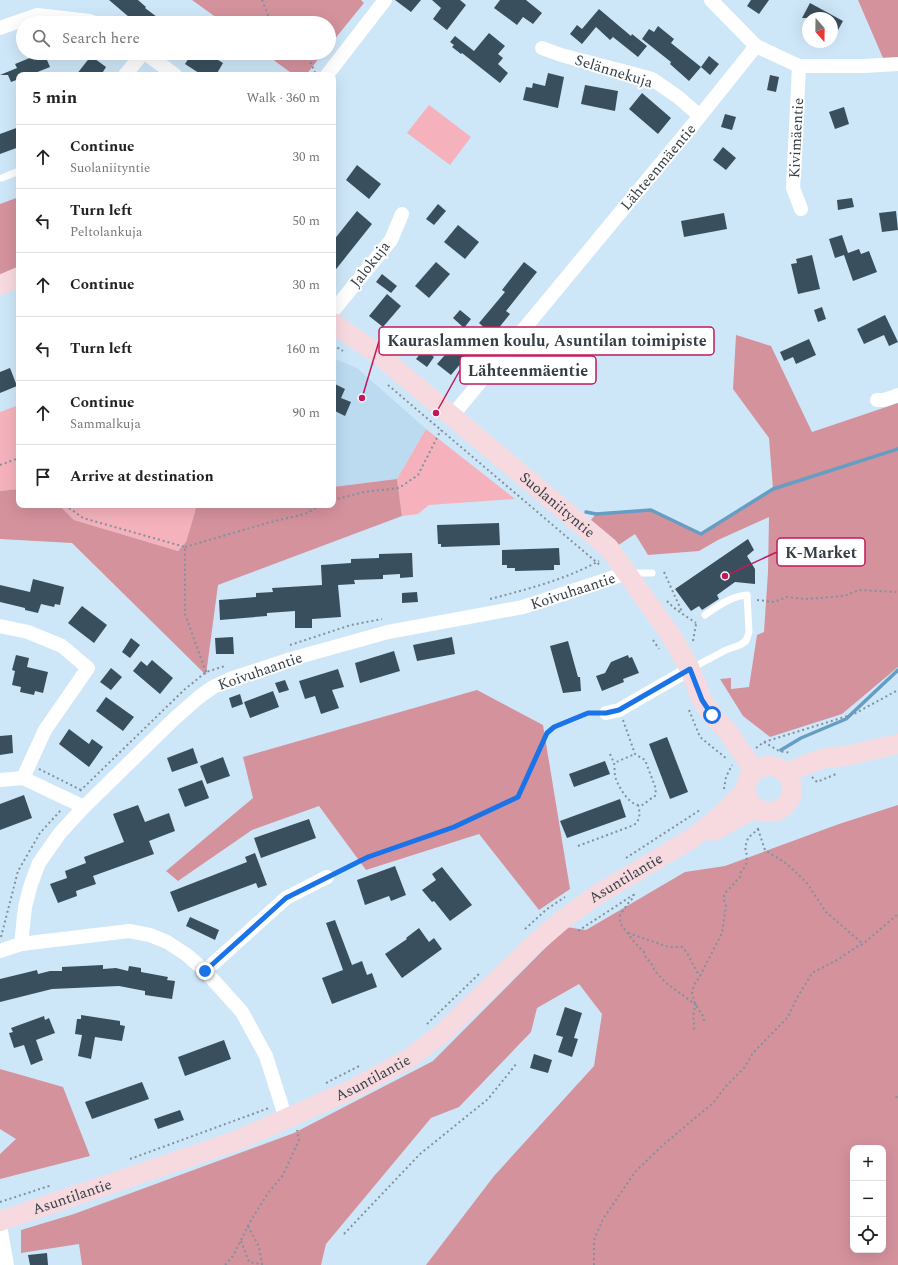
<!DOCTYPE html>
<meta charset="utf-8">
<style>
:root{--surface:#fff;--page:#f6f6f6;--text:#222;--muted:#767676;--line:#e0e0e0}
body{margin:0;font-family:Spectral,serif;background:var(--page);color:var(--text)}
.controls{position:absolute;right:12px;bottom:12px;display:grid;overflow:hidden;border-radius:8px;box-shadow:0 4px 16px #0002}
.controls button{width:36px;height:36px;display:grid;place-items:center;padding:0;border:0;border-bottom:1px solid var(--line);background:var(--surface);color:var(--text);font:20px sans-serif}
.compass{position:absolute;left:802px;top:12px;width:36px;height:36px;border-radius:50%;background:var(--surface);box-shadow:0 4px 16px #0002;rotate:160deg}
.stop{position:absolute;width:12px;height:12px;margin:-9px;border:3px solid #1a73e8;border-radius:50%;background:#fff}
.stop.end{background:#1a73e8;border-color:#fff;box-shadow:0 1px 4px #0008}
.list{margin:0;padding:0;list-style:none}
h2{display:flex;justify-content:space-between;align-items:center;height:52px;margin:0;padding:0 16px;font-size:17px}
h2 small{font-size:13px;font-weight:400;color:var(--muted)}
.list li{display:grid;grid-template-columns:26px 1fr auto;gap:12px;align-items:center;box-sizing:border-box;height:64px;padding:0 16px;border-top:1px solid var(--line)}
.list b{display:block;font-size:15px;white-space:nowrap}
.list p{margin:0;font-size:13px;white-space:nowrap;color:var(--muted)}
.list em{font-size:13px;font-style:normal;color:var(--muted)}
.icon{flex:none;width:22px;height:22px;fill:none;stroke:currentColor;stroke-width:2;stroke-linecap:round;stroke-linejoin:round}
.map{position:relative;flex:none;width:898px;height:1265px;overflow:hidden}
.search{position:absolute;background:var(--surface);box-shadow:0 4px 16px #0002;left:16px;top:16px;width:320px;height:44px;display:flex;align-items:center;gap:10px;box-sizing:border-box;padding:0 14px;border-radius:22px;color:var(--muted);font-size:15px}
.panel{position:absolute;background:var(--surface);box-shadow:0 4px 16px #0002;left:16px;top:72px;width:320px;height:436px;border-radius:8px}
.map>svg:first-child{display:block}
.built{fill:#bcdbf0}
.green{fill:#f5b2bc}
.forest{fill:#d4929d;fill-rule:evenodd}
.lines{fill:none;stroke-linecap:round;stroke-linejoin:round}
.stream{stroke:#659ec2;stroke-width:3.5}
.building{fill:#3a4f5d}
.path{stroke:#80929d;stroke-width:2;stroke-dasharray:2 3;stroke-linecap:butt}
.lane{stroke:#fff;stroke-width:7}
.street{stroke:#fff;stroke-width:14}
.secondary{stroke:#f7dadf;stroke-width:20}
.route{stroke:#1a73e8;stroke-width:5}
.labels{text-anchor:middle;stroke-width:4;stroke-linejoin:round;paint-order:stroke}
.street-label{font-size:15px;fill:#353f45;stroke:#fff}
.leader{fill:none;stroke:#c2185b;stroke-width:1.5}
.callout-dot{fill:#c2185b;stroke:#fff;stroke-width:1.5}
.callout{fill:#fff;stroke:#c2185b;stroke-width:1.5}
.callout-label{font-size:16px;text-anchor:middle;font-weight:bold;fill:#353f45}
</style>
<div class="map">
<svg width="898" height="1265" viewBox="0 0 898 1265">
<rect width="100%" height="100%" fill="#cee7f8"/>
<polygon class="built" points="333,358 357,368 426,429 397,479 333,487"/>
<g class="green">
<polygon points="429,105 471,137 450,165 407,133"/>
<polygon points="19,405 19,489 0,491 0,412"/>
<polygon points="426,429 515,499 429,505 418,514 402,516 397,479"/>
<polygon points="59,505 197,505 186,542 178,551 74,520"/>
</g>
<g class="forest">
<polygon points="192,0 361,0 364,3 329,46 329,23 224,23"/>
<polygon points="858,0 898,0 898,59 883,58"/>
<polygon points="264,53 323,53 306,75 294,75"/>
<polygon points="19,197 19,269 0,276 0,204"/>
<polygon points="736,335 771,346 812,432 898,403 898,667 842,714 770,737 743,716 720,679 731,678 731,689 749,687 757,635 764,632 768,572 769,517 718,540 699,551 648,555 635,534 617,546 590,521 596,514 651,510 701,534 773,489 769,438 733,389"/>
<polygon points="397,479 402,516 218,585 206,675 72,543 0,539 0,491 19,489 19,505 59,505 74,520 178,551 186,542 197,505 333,505 333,487"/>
<polygon points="477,690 543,725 570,889 539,910 479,834 366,870 319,806 252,830 178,881 166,871 253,798 243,757"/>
<path d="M898,805V1265H426L494,1176L594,1066L602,1014L579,984L537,1008L531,1032L459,1107L431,1118L326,1244L321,1265H82L79,1244L21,1253V1230L74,1214L294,1133L433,1061L566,927L586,930L685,872L725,866L839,824ZM853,1148H883V1250H853Z"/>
<polygon points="0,1069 63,1087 90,1156 0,1179 0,1154 16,1139 0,1129"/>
</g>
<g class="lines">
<g class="stream">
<polyline points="586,512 596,514 651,510 701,534 773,489 898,449"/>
<polyline points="781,750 801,738 846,719 898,670"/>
</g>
</g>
<g class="building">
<polygon points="109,0 138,0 146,7 145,8 165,23 136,23"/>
<polygon points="395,0 421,0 411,12"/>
<polygon points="432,0 460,0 466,5 447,30 433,19 441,8"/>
<polygon points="500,0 526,0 542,13 533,24 523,17 517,25 494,8"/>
<polygon points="751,0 769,0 759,14 747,6"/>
<polygon points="810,3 843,21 832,41 832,18 802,18"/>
<polygon points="599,9 631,36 632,34 647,46 638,57 613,37 610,40 596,27 582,44 570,34 577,25 582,29"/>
<polygon points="658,26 674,39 671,43 701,67 689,81 670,64 671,62 642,39 649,29 654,32"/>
<polygon points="489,33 505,46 498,54 503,58 498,64 508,73 500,83 462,53 461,54 452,47 454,45 450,42 455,36 474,51"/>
<polygon points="42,53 44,53 50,67 30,75 19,75 19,79 11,82 8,75 0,75 17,68 15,64"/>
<polygon points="192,53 207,53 223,63 216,75 202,75 185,64"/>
<polygon points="91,56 106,67 101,75 76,75"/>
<polygon points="709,56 719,64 710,75 701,67"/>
<polygon points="548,73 564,77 558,108 523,100 526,87 532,88 533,83 545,86"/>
<polygon points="770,75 779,77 776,92 767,90"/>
<polygon points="585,85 618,91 615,111 581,104"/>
<polygon points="642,93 671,118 658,134 629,109"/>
<polygon points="844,107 849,124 835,129 829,112"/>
<polygon points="725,114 736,117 732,130 721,127"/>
<polygon points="19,127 19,147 0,154 0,134"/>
<polygon points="723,147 736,158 726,170 713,160"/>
<polygon points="357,165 381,184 369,199 346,180"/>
<polygon points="852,198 854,207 838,210 837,200"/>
<polygon points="438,204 446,211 434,225 426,219"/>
<polygon points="357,211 372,224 333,273 333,241"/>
<polygon points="896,211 898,230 882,232 879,213"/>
<polygon points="724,213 727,229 684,237 681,221"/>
<polygon points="458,225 479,242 465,259 444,242"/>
<polygon points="842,235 848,253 859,249 861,254 869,251 877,272 853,281 844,255 835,258 829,239"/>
<polygon points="812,255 820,289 798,294 791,264 797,263 796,259"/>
<polygon points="436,262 450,274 429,298 415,286"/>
<polygon points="524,262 537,272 506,311 510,314 493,335 479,323 505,292 502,290"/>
<polygon points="382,274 397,286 391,293 376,282"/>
<polygon points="387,294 401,306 383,327 369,316"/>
<polygon points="822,307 826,319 818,322 814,310"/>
<polygon points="460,310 471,319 464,328 453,318"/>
<polygon points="885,315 898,342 889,346 884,335 864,344 857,329"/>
<polygon points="459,339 472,350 451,375 437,364"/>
<polygon points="809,339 816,355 796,364 793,357 784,361 780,352"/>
<polygon points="424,349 434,357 427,367 416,359"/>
<polygon points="10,368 17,386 0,393 0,372"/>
<polygon points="333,383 345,389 341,398 351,402 345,416 335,411 333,415"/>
<polygon points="499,523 500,545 441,547 441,544 438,544 437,525"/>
<polygon points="748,539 754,550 747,556 755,569 755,584 735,582 717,595 719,599 702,610 699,606 691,611 675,589"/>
<polygon points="559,548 560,565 554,565 554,570 515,571 515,568 507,568 507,565 502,565 502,550"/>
<polygon points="412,553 413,577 400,578 400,574 383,575 383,579 354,580 355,584 338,585 341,617 312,619 312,628 295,628 295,611 267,613 267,616 220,620 219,600 256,597 256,593 273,592 272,588 322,585 321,565 351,563 351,559 379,558 379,554"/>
<polygon points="33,579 64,587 60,605 55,604 54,607 41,604 38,613 25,610 25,608 0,602 0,585 30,592"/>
<polygon points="417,592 418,602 402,603 402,593"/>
<polygon points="82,606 107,625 94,643 68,623"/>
<polygon points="233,637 234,654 216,654 215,638"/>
<polygon points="452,637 455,654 417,661 413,645"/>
<polygon points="131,638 140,645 130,658 122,652"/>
<polygon points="568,641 578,677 580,677 581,691 563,693 550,646"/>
<polygon points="394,651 400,671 360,683 355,663"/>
<polygon points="16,655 29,658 27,667 48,672 43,693 35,691 34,695 20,692 21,687 12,685 15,671 12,670"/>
<polygon points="628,655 629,658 632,657 639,673 623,679 624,682 602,691 596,676 605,673 611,662"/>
<polygon points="152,660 173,678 160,694 133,671 141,661 147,666"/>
<polygon points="111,668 122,677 111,690 100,682"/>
<polygon points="338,669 344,687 332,690 339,708 321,714 315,696 305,699 299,681"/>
<polygon points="285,680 289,690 279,693 275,683"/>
<polygon points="273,691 279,707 250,718 244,702"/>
<polygon points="240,694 243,704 232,708 229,698"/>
<polygon points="106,697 134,717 123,731 96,711"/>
<polygon points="69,729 89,744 92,739 103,747 89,767 59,744"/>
<polygon points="12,735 13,753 0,755 0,736"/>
<polygon points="667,737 688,792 670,799 649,744"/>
<polygon points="193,748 198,763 172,772 167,758"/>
<polygon points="223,757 230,776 207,784 200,766"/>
<polygon points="605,761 610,774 574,787 569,774"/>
<polygon points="202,780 209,798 185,807 178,789"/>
<polygon points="24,795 32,818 0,830 0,804"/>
<polygon points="620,799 626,817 567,838 560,821"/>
<polygon points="138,805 145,822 169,813 175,831 149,841 154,854 93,876 96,884 76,891 77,896 58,903 50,884 67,878 65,871 86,863 84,857 124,842 113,814"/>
<polygon points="309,819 316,838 261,858 254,838"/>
<polygon points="255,853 267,885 258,888 256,883 178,912 170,892 247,862 245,857"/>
<polygon points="395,866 406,895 391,901 389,896 365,905 357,880"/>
<polygon points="442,867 472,905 450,921 434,901 432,902 422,890 436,880 432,874"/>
<polygon points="190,917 219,930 215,940 186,926"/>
<polygon points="335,920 352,965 362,961 367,975 372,973 377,987 332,1004 322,978 343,970 326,923"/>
<polygon points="419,928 429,942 434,938 442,949 402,978 385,954 407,939 406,938"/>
<polygon points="103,965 103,969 116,968 128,971 129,966 141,968 141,972 168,977 167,980 175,981 172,999 145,995 145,991 119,986 52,989 0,1002 0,979 37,970 38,974 50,971 62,971 62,967"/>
<polygon points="565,1007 582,1013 574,1038 578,1039 572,1057 558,1052 563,1037 556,1035"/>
<polygon points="81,1015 120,1021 120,1025 125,1026 122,1041 95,1037 91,1059 78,1056 82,1035 75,1034 77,1019 81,1019"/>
<polygon points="44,1016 45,1020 49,1018 55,1033 36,1040 43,1060 31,1065 24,1045 14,1048 9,1033 13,1032 11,1028"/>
<polygon points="224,1040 231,1059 185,1076 178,1057"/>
<polygon points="534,1054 552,1060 548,1073 530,1068"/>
<polygon points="142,1082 149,1099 92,1119 85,1102"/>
<polygon points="180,1110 184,1120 158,1129 154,1119"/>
<polygon points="47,1253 48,1265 30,1265 28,1255"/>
</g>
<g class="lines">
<g class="path">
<polyline points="262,0 268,15 279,23"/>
<polyline points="306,53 315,72"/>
<polyline points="333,345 343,351"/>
<polyline points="388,385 601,566"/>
<polyline points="0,465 19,458"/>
<polyline points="333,500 364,492 399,488 418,475 441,430"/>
<polyline points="65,505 83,518 185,547 185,614 206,672"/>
<polyline points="185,547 267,523 305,514 321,505"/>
<polyline points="664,572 682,612"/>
<path d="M490,599C528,589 564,580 599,561"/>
<polyline points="757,600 774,602 787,597 806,599 844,596 859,590 898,592"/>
<path d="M667,601C675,610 686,616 696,623"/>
<polyline points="653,640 659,649"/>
<polyline points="693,641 696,624"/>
<polyline points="290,645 351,625 382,619"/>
<polyline points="689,710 700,737 727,759"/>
<path d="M623,720L635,754L645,760L656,789L655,796C651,798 646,803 642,805C631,808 619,788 616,779C614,775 615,768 614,763L635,754"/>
<polyline points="764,742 779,751 791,753"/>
<polyline points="756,748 764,742 854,714 898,690"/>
<polyline points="610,754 614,763"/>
<polyline points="39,769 81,790"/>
<polyline points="812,777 817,782 836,774"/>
<polyline points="724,789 726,777 732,765"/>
<polyline points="80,791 184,690 206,672 225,666"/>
<polyline points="758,829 765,850 787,864 807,883 826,912 863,944"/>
<path d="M578,846L634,825C641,819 640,813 638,805"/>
<polyline points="626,858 700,810"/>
<path d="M338,872L368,857L454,827L518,797L547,733C557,724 581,713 594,713"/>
<path d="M634,894L633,898L629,902L620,915V921L622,926L635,943L644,952L646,958L651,963L655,971L665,982L696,1005C691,1015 695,1020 694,1031"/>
<polyline points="525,929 547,909 565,897"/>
<polyline points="578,931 633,895"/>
<path d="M628,933L669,947H682C690,955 693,967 700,976"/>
<polyline points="1,937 18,871 40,833 61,810"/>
<polyline points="704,1021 703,1016 695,1004 692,993 694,985 700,976 722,933 726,906 724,900 724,895 726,892 740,877 741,872 746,865 747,856 745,847 748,838 758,829 757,825"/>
<polyline points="427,1024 480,973"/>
<polyline points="326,1083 361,1065"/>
<polyline points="896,1098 898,1094"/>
<polyline points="130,1159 269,1108"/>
<polyline points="0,1202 52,1185"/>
<polyline points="248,1226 259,1247 262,1264 266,1265"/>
<polyline points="344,1234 420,1154 488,1099 517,1063"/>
<polyline points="241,1241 249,1262 262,1264"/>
<polyline points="225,1265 233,1256 250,1222 268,1193 283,1175 299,1140 297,1130"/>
<polyline points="594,1265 594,1240 603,1219 635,1172 663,1145 713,1103 726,1086 744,1068 753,1053 788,1017 797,998 812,973 837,960 858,946 863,944 898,914"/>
</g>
<g class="lane">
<polyline points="2,178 19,171"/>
<polyline points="629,573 652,573"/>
<path d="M692,668L726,650L740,645L746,641L749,632L747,595C731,596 718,606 705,615"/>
</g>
<g class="street">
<polyline points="711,0 756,46 799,66 864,66 898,64"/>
<polyline points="0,28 37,15 90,21 95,23"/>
<polyline points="542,48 561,55 630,73 652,79 678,97 700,116"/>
<polyline points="145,53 175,75"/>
<polyline points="799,66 793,188 801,209"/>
<polyline points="125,75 143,53"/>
<polyline points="327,75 385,0"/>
<polyline points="333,311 391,240 402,214"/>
<polyline points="877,400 884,400 898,395"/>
<polyline points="452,416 700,116 756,46"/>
<polyline points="0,626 28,632 62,646 88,668 45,730 23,778"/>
<polyline points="606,713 619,710 690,669"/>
<polyline points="0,780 23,778 84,807"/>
<polyline points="21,944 25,907 31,884 39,863 60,833 84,807 173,720 199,697 213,687 230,679 291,659 388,632 523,607 627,573"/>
<polyline points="0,951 21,944 129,931 150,935 167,942 187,955 205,971 242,1012 266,1056 286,1119"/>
<polyline points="205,971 286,898 327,877"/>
<polyline points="0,1226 7,1265"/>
</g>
<g class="secondary">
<polyline points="0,285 19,277"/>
<path id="s1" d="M333,323L378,354L609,548L672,637L690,669L702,700L712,715L729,733L735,743L746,758L754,772"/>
<circle cx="769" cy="789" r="23"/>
<polyline points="787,773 807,764 826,758 845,756 898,744"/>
<polyline points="714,831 748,812 758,809"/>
<path id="s2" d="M0,1221L236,1141L353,1089L408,1059L444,1032L531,947L561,921L595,896L691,839L720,816L746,790"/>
</g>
</g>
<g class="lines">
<polyline class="route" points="205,971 286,898 368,857 454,827 518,797 547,733 554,727 588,713 606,713 619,710 690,669 702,700 712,715"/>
</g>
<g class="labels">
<g class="street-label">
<text transform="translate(614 71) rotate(17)" y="5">Selännekuja</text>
<text transform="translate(796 138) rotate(-87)" y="5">Kivimäentie</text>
<text transform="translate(658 167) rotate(-50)" y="5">Lähteenmäentie</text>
<text transform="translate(370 264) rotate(-52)" y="5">Jalokuja</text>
<text dy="5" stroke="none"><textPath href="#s1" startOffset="289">Suolaniityntie</textPath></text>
<text transform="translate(573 591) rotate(-18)" y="5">Koivuhaantie</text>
<text transform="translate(260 671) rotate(-19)" y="5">Koivuhaantie</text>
<text dy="5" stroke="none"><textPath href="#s2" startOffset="724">Asuntilantie</textPath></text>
<text dy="5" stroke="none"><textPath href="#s2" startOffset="400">Asuntilantie</textPath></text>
<text dy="5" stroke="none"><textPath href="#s2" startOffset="76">Asuntilantie</textPath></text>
</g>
</g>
<path class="leader" d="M362 398L379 341M436 413L460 370M725 576L777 552"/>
<g class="callout-dot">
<circle cx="362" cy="398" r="4"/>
<circle cx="436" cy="413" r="4"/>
<circle cx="725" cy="576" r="4"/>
</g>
<g class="callout">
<rect x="379" y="327" width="335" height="28" rx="4"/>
<rect x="460" y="356" width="136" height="28" rx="4"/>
<rect x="777" y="538" width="88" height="28" rx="4"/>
</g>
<g class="callout-label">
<text x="547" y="346">Kauraslammen koulu, Asuntilan toimipiste</text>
<text x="528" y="376">Lähteenmäentie</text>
<text x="821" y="558">K-Market</text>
</g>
</svg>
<div class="controls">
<button>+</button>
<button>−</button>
<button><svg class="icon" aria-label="locate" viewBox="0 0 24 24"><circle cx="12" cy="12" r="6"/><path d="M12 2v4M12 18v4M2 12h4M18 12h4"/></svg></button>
</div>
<svg class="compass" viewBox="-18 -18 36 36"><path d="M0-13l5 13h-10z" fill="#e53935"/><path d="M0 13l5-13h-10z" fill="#767676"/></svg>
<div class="stop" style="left:712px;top:715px"></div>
<div class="stop end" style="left:205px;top:971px"></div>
<div class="search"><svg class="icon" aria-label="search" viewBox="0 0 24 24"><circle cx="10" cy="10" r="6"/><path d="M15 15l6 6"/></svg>Search here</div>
<section class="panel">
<h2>5 min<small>Walk · 360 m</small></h2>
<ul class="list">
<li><svg class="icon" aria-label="ahead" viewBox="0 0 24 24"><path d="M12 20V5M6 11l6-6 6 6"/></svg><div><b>Continue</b><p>Suolaniityntie</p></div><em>30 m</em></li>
<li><svg class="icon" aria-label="left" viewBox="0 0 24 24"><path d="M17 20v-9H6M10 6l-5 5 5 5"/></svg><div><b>Turn left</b><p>Peltolankuja</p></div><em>50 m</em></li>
<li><svg class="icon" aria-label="ahead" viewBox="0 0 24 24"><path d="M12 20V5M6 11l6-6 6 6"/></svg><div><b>Continue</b></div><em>30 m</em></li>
<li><svg class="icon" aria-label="left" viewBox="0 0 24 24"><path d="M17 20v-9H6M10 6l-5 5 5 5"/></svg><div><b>Turn left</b></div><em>160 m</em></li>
<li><svg class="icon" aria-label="ahead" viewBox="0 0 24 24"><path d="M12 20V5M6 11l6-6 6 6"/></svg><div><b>Continue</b><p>Sammalkuja</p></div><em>90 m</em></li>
<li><svg class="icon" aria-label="arrive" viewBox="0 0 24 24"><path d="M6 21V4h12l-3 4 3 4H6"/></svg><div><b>Arrive at destination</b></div></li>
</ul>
</section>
</div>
